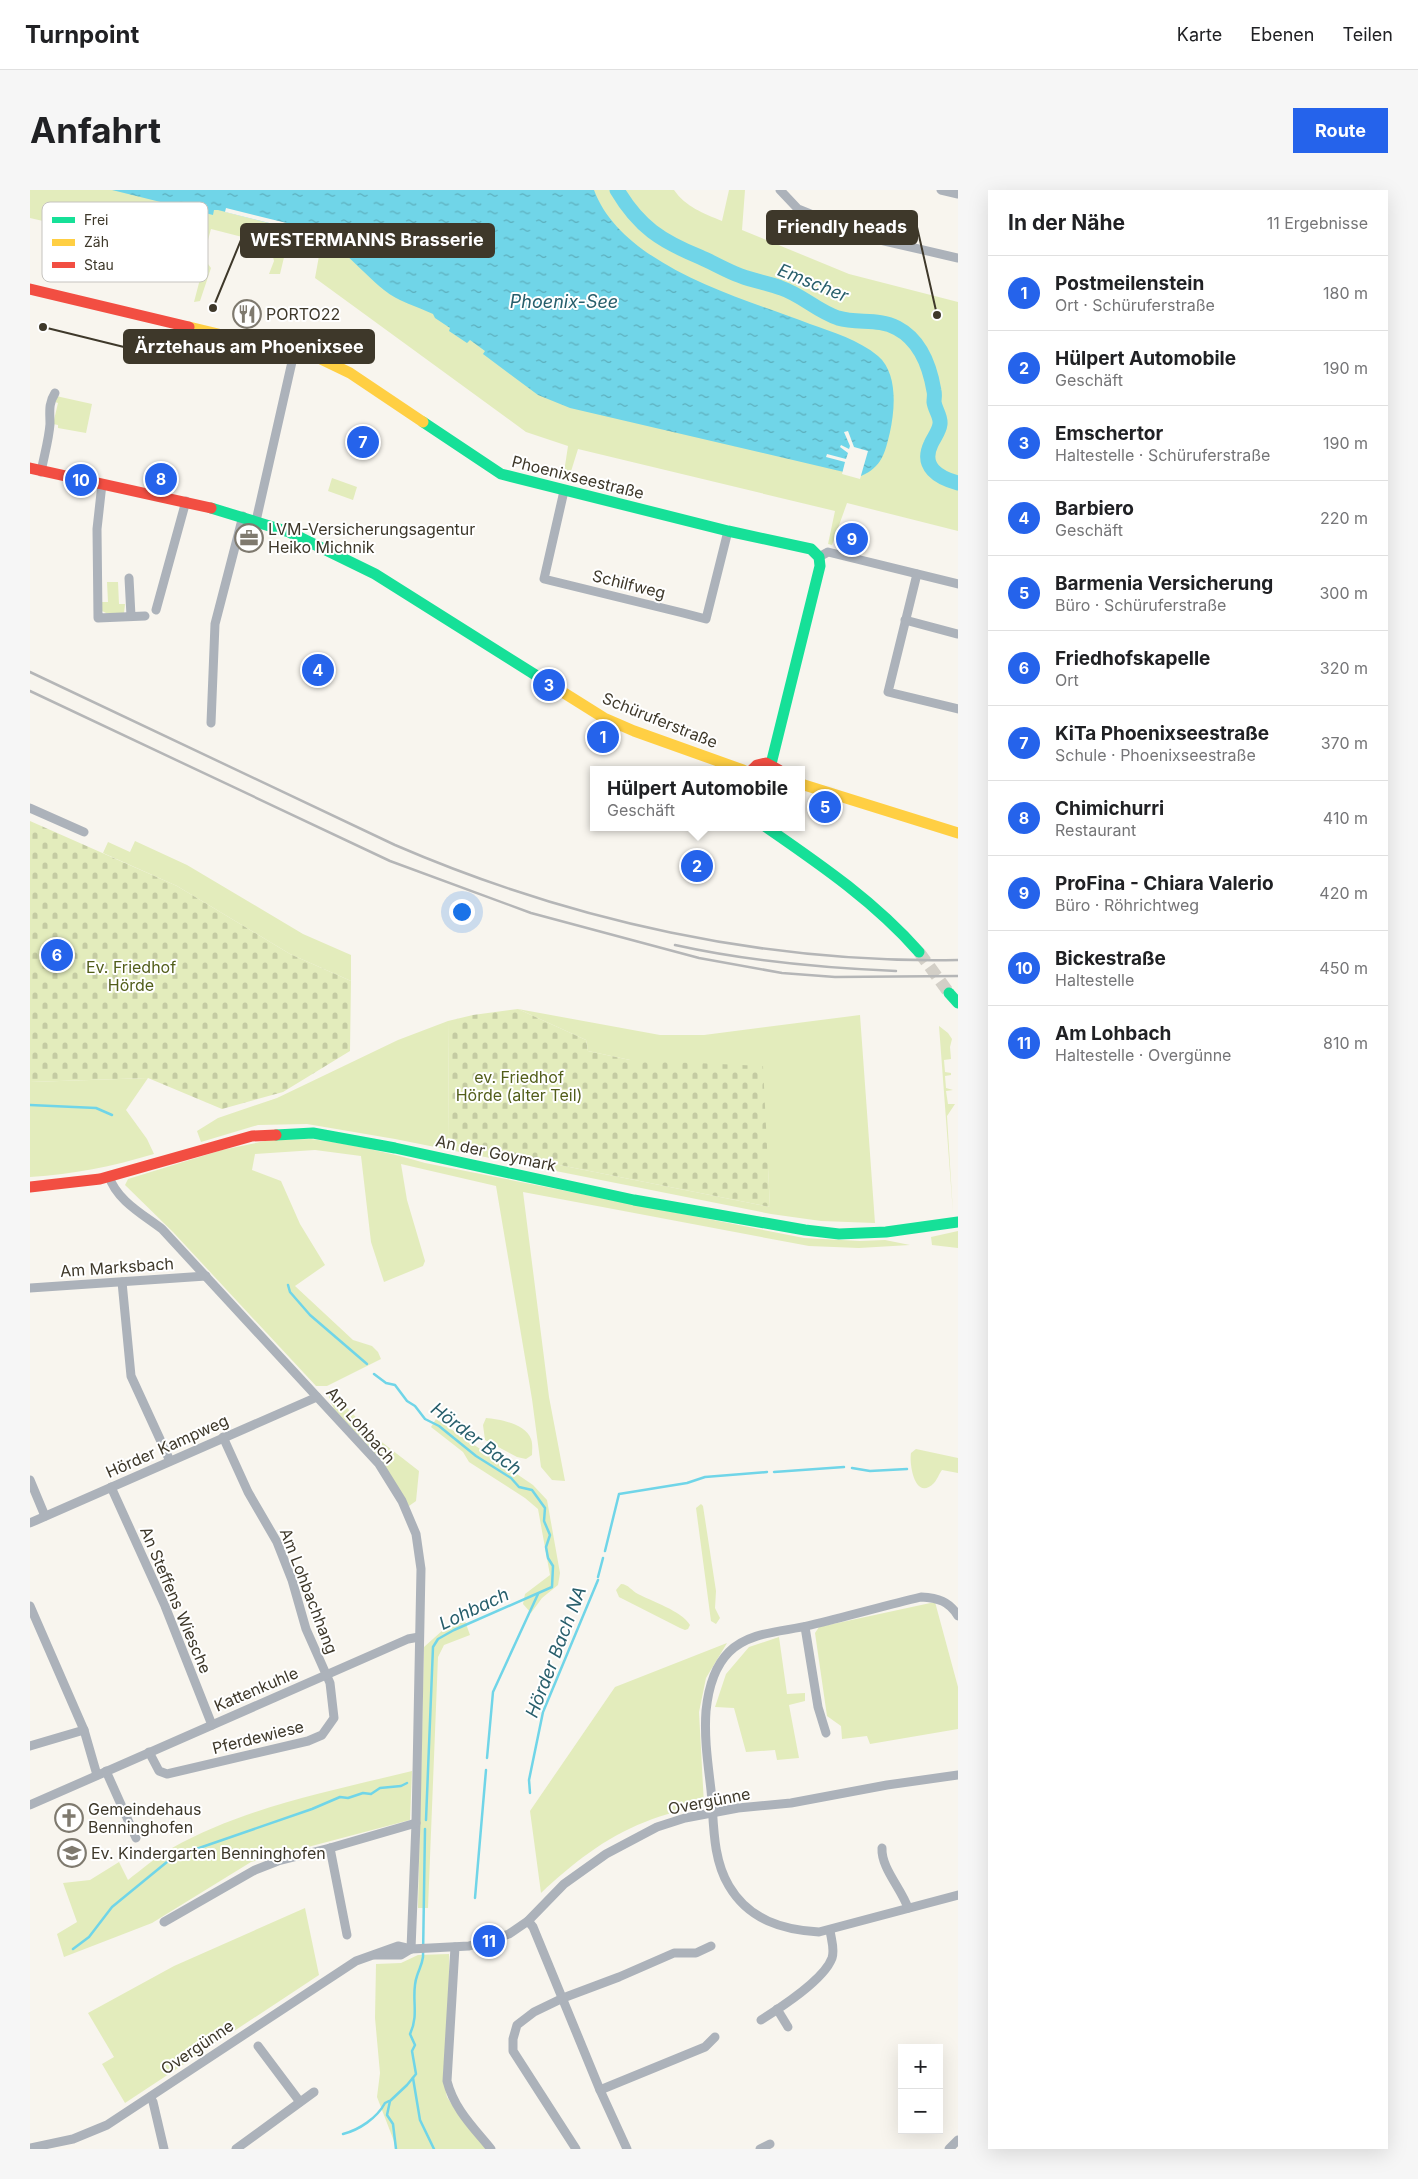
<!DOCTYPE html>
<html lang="de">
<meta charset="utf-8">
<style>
:root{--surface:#fff;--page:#f6f6f6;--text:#202124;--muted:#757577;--line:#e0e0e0;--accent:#2563eb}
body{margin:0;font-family:Inter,sans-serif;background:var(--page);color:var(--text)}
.controls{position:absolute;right:15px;bottom:15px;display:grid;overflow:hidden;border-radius:0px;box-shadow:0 5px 20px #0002}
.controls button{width:45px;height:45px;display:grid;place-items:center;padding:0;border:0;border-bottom:1px solid var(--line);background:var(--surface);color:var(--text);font:25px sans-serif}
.you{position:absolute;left:431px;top:721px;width:18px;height:18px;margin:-12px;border:4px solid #fff;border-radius:50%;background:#1a73e8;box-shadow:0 0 0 8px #1a73e833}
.badge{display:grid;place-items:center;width:32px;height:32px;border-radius:50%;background:var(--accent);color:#fff;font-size:16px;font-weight:700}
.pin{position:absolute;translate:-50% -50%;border:2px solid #fff;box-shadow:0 1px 5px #0006}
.popup{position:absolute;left:560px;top:576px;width:215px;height:65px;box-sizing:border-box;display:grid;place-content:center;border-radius:0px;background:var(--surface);filter:drop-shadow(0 1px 4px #0005);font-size:16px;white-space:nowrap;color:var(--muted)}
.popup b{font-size:19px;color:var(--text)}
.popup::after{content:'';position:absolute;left:50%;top:100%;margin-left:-10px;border:10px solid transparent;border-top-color:var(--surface)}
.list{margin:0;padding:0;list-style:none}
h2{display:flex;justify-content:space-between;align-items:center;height:65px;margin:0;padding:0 20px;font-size:21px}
h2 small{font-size:16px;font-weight:400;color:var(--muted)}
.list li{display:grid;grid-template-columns:32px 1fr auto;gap:15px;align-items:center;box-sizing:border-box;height:75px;padding:0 20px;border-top:1px solid var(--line)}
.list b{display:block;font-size:19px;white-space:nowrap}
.list p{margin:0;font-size:16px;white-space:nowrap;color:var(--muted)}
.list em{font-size:16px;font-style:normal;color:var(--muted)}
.map{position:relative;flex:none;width:928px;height:1959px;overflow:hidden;border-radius:0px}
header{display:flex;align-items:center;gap:30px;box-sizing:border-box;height:70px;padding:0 25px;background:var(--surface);border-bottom:1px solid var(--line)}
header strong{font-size:24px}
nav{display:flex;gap:28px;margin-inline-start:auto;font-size:18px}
.intro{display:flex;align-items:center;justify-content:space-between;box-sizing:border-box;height:120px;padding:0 30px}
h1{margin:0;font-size:35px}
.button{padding:12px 22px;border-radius:0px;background:var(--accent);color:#fff;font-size:18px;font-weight:700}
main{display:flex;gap:30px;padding:0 30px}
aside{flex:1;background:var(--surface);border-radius:0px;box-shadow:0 5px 20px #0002}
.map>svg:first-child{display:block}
.green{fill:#e3ecbc}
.cemetery{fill:url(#cemetery-stones)}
.water{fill:url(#water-ripples)}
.pier{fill:#f8f5ee}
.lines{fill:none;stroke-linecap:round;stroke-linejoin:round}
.stream{stroke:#70d5e8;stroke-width:2.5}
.river{stroke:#70d5e8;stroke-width:15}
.secondary-tunnel{stroke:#d3cfc7;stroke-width:12;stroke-dasharray:12 6;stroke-linecap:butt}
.street{stroke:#acb2ba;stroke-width:9}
.fast{stroke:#16e098;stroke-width:11}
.slow{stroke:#ffcf43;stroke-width:11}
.jam{stroke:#f24e42;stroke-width:11}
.rail{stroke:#b5b6b7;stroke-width:2.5}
.labels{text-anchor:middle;stroke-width:4;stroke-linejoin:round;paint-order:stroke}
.poi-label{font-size:16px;fill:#3e382a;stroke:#fff;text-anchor:start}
.street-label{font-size:16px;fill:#3e382a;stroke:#fff}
.park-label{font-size:16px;fill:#525e1a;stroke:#fff}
.water-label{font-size:18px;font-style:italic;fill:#285f6c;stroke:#fff}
.key{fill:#fff;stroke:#c5c3bf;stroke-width:1}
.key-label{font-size:14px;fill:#3e382a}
.leader{fill:none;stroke:#3e382a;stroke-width:2}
.callout-dot{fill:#3e382a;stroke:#fff;stroke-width:2}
.callout{fill:#3e382a;stroke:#3e382a;stroke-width:2}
.callout-label{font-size:18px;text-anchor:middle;font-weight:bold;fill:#fff}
</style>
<header>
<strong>Turnpoint</strong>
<nav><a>Karte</a><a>Ebenen</a><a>Teilen</a></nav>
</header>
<div class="intro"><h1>Anfahrt</h1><a class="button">Route</a></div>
<main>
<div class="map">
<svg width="928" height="1959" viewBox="0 0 928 1959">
<defs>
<pattern id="cemetery-stones" width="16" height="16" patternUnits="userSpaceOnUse" patternTransform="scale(1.25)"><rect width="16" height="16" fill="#e3ecbc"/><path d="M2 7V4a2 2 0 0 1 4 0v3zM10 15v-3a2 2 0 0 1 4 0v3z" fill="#c4cba2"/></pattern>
<pattern id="water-ripples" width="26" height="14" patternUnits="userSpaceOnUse" patternTransform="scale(1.25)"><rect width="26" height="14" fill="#70d5e8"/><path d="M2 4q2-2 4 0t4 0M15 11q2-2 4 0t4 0" fill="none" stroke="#5daebc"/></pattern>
</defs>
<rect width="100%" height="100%" fill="#f8f5ee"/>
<g class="green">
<path d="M0,0H644C656,17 673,23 692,31L699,0H715L712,40L819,84L928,112V341L817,313L802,355L798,354L805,321L548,259L538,291L533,289L538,256L496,242L285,88L289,66L252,57L256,59L250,84H239L244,71L240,54L181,39L173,68L0,28Z"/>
<polygon points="175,70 178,71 178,74 181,78 170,111 164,112"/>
<polygon points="26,206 62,214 56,243 28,238 28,235 23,234 28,213 25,212"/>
<polygon points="302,288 327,297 323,310 298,301"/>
<polygon points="77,392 88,392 89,414 95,414 94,423 76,423 72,421 70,412 78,412"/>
<polygon points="105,651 157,675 273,744 321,765 321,791 260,764 147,696 73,663 78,652 100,662"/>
<polygon points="488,819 630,845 674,845 830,825 845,1033 791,1031 741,1024 365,949 277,934 228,935 171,952 167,941 188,928 247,908 368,850 418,831 419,953 740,1017 738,978 600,870 558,861 556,850"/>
<polygon points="909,836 918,843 922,849 920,857 921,869 914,870 915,882 921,883 921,885 915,886 916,898 923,900 916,901 918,914 925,914 917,926 923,1023"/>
<path d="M118,888L96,920L117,949L124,964C80,977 45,984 0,987V892Z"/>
<path d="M281,949C319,954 358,962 395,973L774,1048L830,1051L855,1050L880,1055L829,1058L779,1056L493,1002L519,1207L535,1291L522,1290L511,1277L502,1209L466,996L371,974L377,1010L395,1071L393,1076L354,1092L341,1052L331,966L285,960L225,964L222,980L251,991L270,1034L295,1075L265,1096L323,1150L342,1156L348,1162L351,1169L297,1196H286L143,1042L95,995L98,989L192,960L240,950Z"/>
<polygon points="928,1041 928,1058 902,1055 901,1047"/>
<polygon points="299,1199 344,1246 389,1281 386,1311 379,1316 365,1292 348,1267 304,1219 299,1208"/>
<path d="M456,1228C469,1229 496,1234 501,1249C503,1254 502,1260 502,1265L496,1269L487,1267L455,1250L453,1235Z"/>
<polygon points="406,1229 503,1295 517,1310 530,1383 528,1395 512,1408 501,1423 493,1414 495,1404 520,1385 508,1319 495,1308 439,1272 433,1262 401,1237"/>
<path d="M886,1259L928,1268V1283L912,1280C909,1284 907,1290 904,1293C885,1312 879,1274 881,1263Z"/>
<polygon points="671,1314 673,1316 686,1401 685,1418 690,1428 686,1434 681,1431 666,1318"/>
<path d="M591,1394C598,1394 602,1401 608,1404C621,1411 652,1421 660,1435L658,1439L655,1440L650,1438L589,1407L586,1400Z"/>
<polygon points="905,1412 928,1497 928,1539 840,1554 837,1546 812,1549 811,1536 797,1526 785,1443 789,1437"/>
<polygon points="435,1431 440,1445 414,1455 408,1467 398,1718 388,1718 394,1457 413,1440"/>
<polygon points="749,1447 757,1504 775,1503 775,1511 759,1515 769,1568 747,1570 745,1560 716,1562 704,1518 685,1517 696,1484 719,1457"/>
<path d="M697,1453L676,1488L669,1522L674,1615C654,1620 633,1624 615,1632C574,1648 542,1674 511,1703L500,1621L585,1497Z"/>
<path d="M382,1581L380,1630L221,1672L122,1733L34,1767L27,1744L47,1732L33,1693L60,1690L89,1672L98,1690C112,1679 126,1667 142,1658C215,1617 301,1601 382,1581Z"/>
<polygon points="275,1718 289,1785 95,1913 72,1874 84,1867 58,1823 144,1776"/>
<polygon points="419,1764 420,1809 413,1888 417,1907 435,1934 457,1959 367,1959 347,1907 350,1883 345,1828 346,1774 371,1773 388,1765"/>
</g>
<g class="cemetery">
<polygon points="0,631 147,696 260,764 321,791 320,861 253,902 192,919 118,888 0,892"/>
<polygon points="488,819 556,850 558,861 600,870 733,876 740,1017 419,953 418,831 443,825"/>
</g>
<path class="water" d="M82,0H564C592,76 712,108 780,134C803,142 829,150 848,166C868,183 865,219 860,242C855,263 852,277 831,286L540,218L508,205L453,164L455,161L440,150L437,153L419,141L420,138L405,128L403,124C386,116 369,112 354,100C337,87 311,56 294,50V47L188,20H184L183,25Z"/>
<g class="pier">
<polygon points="196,18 281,39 280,43 195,22"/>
<polygon points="818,241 824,257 838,261 830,289 812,284 815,272 796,267 797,264 816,269 818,263 810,257 811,255 819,259 820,256 814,242"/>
</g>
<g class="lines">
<g class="stream">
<polyline points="0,915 66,918 82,925"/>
<polyline points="258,1095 260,1102 280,1125 337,1174"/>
<polyline points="344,1184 356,1193 365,1195 377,1211 385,1216 395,1229 409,1236 446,1266 481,1288 489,1297 502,1300 515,1318 514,1331 520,1345 516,1357 518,1368 523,1376 522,1397 424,1440 408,1449 403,1457 396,1630"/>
<polyline points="822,1278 840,1281 877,1279"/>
<polyline points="744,1282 814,1277"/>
<polyline points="575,1361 589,1304 657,1293 675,1287 737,1282"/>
<polyline points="568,1387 573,1368"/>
<polyline points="457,1568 463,1502 508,1404"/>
<polyline points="500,1603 499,1590 513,1522 568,1390"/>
<polyline points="445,1708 456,1580"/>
<polyline points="43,1759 59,1747 82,1717 143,1667 282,1619 310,1607 318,1608 333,1603 341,1604 350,1598 371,1596 377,1593"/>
<polyline points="383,1888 390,1930 404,1959"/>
<path d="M313,1944C329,1940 347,1928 355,1913L359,1911"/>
<path d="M366,1959L363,1934L357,1925L360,1911L377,1895L386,1884L382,1861L385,1855L380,1844C390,1824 380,1805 387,1786C389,1779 392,1775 393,1767L395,1639"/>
</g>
<path class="river" d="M587,0C609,37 631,51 670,67C684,73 697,81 711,86C724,91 738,93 751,98C772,105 787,121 808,128C828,134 848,128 867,138C890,150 900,177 904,201C905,205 904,208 904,212C905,220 911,226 910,234C909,242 904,247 901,254C890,277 909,288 928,293"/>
<polyline class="secondary-tunnel" points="889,762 919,803"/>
<g class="street">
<polyline points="750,0 768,19 837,47 928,68"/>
<polyline points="911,0 928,4"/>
<path d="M11,282C14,266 19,249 20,234C20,222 18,214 25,203"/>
<polyline points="72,294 67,339 68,428 115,426"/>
<polyline points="534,301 514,389 653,423 676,429 698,341"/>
<polyline points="226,331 264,163"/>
<polyline points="789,367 798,362 928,394"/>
<polyline points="887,384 858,502 928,519"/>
<polyline points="99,388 101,426"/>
<polyline points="126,420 156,311"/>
<polyline points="875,430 927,444"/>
<polyline points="181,533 185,434 213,326"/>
<polyline points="0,618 54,642"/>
<path d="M79,986C86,1010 114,1025 132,1039L349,1274L372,1311L386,1344L391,1379L386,1633L381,1759"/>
<polyline points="92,1092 101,1186 140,1271"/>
<polyline points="0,1098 176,1086"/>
<polyline points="0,1290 15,1326"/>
<polyline points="81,1297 135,1416 182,1535"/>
<polyline points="0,1333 287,1207"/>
<polyline points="0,1416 54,1540 67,1585"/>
<path d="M928,1426C919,1411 908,1408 891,1407C854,1416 818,1426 781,1435C754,1442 720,1441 699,1462C684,1477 678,1501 676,1521C674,1548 678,1574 681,1600C684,1632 682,1668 699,1696C719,1730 753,1740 789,1742L928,1705"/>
<polyline points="775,1437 788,1517 796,1543"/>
<polyline points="0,1556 54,1540"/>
<polyline points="119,1562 129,1581 137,1584 278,1551 292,1545 304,1528 300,1493 276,1439 262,1390 247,1352 218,1302 193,1247"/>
<polyline points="76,1581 106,1648"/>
<polyline points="0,1615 378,1449 389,1447"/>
<polyline points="300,1658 317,1745"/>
<path d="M852,1658C851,1678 871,1698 878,1718"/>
<polyline points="498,1731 503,1737 570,1900 597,1959"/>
<polyline points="134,1732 225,1680 248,1671 300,1658 386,1633"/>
<path d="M425,1757L417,1891C424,1919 444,1938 461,1959"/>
<polyline points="345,1765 371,1765 381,1759"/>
<polyline points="747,1819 758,1837"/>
<path d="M731,1830C750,1818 794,1790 802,1768C805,1759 801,1749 800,1740"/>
<polyline points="228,1856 270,1912"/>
<polyline points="570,1900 675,1857 685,1847"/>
<polyline points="120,1907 123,1912 134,1959"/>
<polyline points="0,1958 43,1949 77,1935 326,1771 368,1756 381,1759 439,1756 479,1744 498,1731 534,1694 576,1664 627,1637 655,1628 708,1618 761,1613 857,1595 928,1585"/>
<polyline points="206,1959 284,1902"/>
<polyline points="546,1959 483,1861 483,1849 487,1835 504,1822 533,1808 589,1787 644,1763 666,1763 681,1756"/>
<polyline points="730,1959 740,1954"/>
<polyline points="919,1959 928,1950"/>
</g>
<g class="fast">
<polyline points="393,232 471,284 698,341 781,359 789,367 790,376 741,574"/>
<polyline points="181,318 259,342 345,384 515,491"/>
<path d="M736,637C791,675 845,712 889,762"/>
<polyline points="919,803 928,813"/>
<polyline points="246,945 283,943 365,958 604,1010 775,1040 809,1044 856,1042 928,1032"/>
</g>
<g class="slow">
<polyline points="159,137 291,169 320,183 393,232"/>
<polyline points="515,491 574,528 604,541 713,580"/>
<polyline points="771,594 928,643"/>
</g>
<g class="jam">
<polyline points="0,99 159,137"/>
<polyline points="0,278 181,318"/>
<polyline points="722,580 727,575 736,573 749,580"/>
<polyline points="0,997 70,989 222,946 246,945"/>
</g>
<g class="rail">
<path d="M0,482L365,655C541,731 736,774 928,770"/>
<polyline points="0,501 360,671 501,723 669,768 752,783 805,787 928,786"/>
<path d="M645,755C717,771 792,778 866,781"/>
</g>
</g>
<defs>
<symbol id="restaurant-ring" viewBox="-11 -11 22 22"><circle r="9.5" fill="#fff" stroke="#7f7a6f" stroke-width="1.5"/><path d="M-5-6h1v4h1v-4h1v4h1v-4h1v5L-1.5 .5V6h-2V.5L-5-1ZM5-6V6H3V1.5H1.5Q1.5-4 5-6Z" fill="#7f7a6f"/></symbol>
<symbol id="office-ring" viewBox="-11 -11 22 22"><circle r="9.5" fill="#fff" stroke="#7f7a6f" stroke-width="1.5"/><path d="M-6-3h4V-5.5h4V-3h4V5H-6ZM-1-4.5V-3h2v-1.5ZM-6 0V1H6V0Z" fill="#7f7a6f"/></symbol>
<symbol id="church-ring" viewBox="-11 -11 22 22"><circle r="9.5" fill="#fff" stroke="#7f7a6f" stroke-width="1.5"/><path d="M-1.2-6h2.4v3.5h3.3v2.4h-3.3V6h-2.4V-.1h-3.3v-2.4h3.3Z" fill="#7f7a6f"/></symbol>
<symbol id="school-ring" viewBox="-11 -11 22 22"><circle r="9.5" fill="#fff" stroke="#7f7a6f" stroke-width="1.5"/><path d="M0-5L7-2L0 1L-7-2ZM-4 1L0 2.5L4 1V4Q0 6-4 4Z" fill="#7f7a6f"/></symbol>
</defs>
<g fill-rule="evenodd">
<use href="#restaurant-ring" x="201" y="108" width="32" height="32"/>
<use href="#office-ring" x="203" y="332" width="32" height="32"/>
<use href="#church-ring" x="23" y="1612" width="32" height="32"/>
<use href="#school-ring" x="26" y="1647" width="32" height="32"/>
</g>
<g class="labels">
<g class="poi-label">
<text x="236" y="130">PORTO22</text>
<text x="238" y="345">LVM-Versicherungsagentur<tspan x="238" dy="18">Heiko Michnik</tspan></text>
<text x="58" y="1625">Gemeindehaus<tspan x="58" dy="18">Benninghofen</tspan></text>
<text x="61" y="1669">Ev. Kindergarten Benninghofen</text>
</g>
<g class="street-label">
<text transform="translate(548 287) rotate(14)" y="6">Phoenixseestraße</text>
<text transform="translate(599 394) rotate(14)" y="6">Schilfweg</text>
<text transform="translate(630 530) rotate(22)" y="6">Schüruferstraße</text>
<text transform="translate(466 963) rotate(12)" y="6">An der Goymark</text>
<text transform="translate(87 1077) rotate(-4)" y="6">Am Marksbach</text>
<text transform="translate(331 1235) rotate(49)" y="6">Am Lohbach</text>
<text transform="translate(137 1256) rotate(-24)" y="6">Hörder Kampweg</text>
<text transform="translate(279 1401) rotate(69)" y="6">Am Lohbachhang</text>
<text transform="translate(146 1410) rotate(67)" y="6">An Steffens Wiesche</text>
<text transform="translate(226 1499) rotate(-23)" y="6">Kattenkuhle</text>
<text transform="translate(228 1547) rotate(-14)" y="6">Pferdewiese</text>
<text transform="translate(679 1611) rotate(-11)" y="6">Overgünne</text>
<text transform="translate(167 1857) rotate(-34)" y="6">Overgünne</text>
</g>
<g class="park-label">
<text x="101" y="783">Ev. Friedhof<tspan x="101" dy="18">Hörde</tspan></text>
<text x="489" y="893">ev. Friedhof<tspan x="489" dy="18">Hörde (alter Teil)</tspan></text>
</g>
<g class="water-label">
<text transform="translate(783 93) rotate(22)" y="6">Emscher</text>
<text x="534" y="118">Phoenix-See</text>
<text transform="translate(446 1249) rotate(37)" y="6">Hörder Bach</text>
<text transform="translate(444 1419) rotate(-25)" y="6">Lohbach</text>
<text transform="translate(526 1462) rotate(-69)" y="6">Hörder Bach NA</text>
</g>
</g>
<rect x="12" y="12" width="166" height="80" rx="8" class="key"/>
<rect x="22" y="27" width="23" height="6" fill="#16e098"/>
<rect x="22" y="49" width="23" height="7" fill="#ffcf43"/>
<rect x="22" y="72" width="23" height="6" fill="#f24e42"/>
<g class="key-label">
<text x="54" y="35">Frei</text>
<text x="54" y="57">Zäh</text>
<text x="54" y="80">Stau</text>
</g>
<path class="leader" d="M907 125L887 37M183 118L211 50M13 137L94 157"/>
<g class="callout-dot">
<circle cx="907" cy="125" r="5"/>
<circle cx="183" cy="118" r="5"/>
<circle cx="13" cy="137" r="5"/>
</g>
<g class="callout">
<rect x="737" y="21" width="150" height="33" rx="5"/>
<rect x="211" y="34" width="253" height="33" rx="5"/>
<rect x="94" y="140" width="250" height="33" rx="5"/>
</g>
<g class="callout-label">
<text x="812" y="43">Friendly heads</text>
<text x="337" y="56">WESTERMANNS Brasserie</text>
<text x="219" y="163">Ärztehaus am Phoenixsee</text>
</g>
</svg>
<div class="controls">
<button>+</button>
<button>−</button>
</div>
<div class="you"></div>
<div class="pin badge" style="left:573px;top:547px">1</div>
<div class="pin badge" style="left:667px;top:676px">2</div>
<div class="popup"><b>Hülpert Automobile</b>Geschäft</div>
<div class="pin badge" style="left:519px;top:495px">3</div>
<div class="pin badge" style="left:288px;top:480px">4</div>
<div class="pin badge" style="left:795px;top:617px">5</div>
<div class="pin badge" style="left:27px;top:765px">6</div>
<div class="pin badge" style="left:333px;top:252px">7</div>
<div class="pin badge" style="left:131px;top:289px">8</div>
<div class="pin badge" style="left:822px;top:349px">9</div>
<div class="pin badge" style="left:51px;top:290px">10</div>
<div class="pin badge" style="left:459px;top:1751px">11</div>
</div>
<aside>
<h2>In der Nähe<small>11 Ergebnisse</small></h2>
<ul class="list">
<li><span class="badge">1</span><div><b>Postmeilenstein</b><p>Ort · Schüruferstraße</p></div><em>180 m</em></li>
<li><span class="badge">2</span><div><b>Hülpert Automobile</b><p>Geschäft</p></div><em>190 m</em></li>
<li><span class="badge">3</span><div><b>Emschertor</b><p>Haltestelle · Schüruferstraße</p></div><em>190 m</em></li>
<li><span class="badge">4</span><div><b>Barbiero</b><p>Geschäft</p></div><em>220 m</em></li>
<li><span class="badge">5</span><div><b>Barmenia Versicherung</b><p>Büro · Schüruferstraße</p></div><em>300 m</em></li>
<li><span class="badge">6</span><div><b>Friedhofskapelle</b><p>Ort</p></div><em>320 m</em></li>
<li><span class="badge">7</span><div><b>KiTa Phoenixseestraße</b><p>Schule · Phoenixseestraße</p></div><em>370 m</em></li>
<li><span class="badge">8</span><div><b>Chimichurri</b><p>Restaurant</p></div><em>410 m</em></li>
<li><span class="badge">9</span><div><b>ProFina - Chiara Valerio</b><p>Büro · Röhrichtweg</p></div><em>420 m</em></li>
<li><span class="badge">10</span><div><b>Bickestraße</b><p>Haltestelle</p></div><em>450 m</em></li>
<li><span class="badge">11</span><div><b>Am Lohbach</b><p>Haltestelle · Overgünne</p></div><em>810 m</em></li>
</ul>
</aside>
</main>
